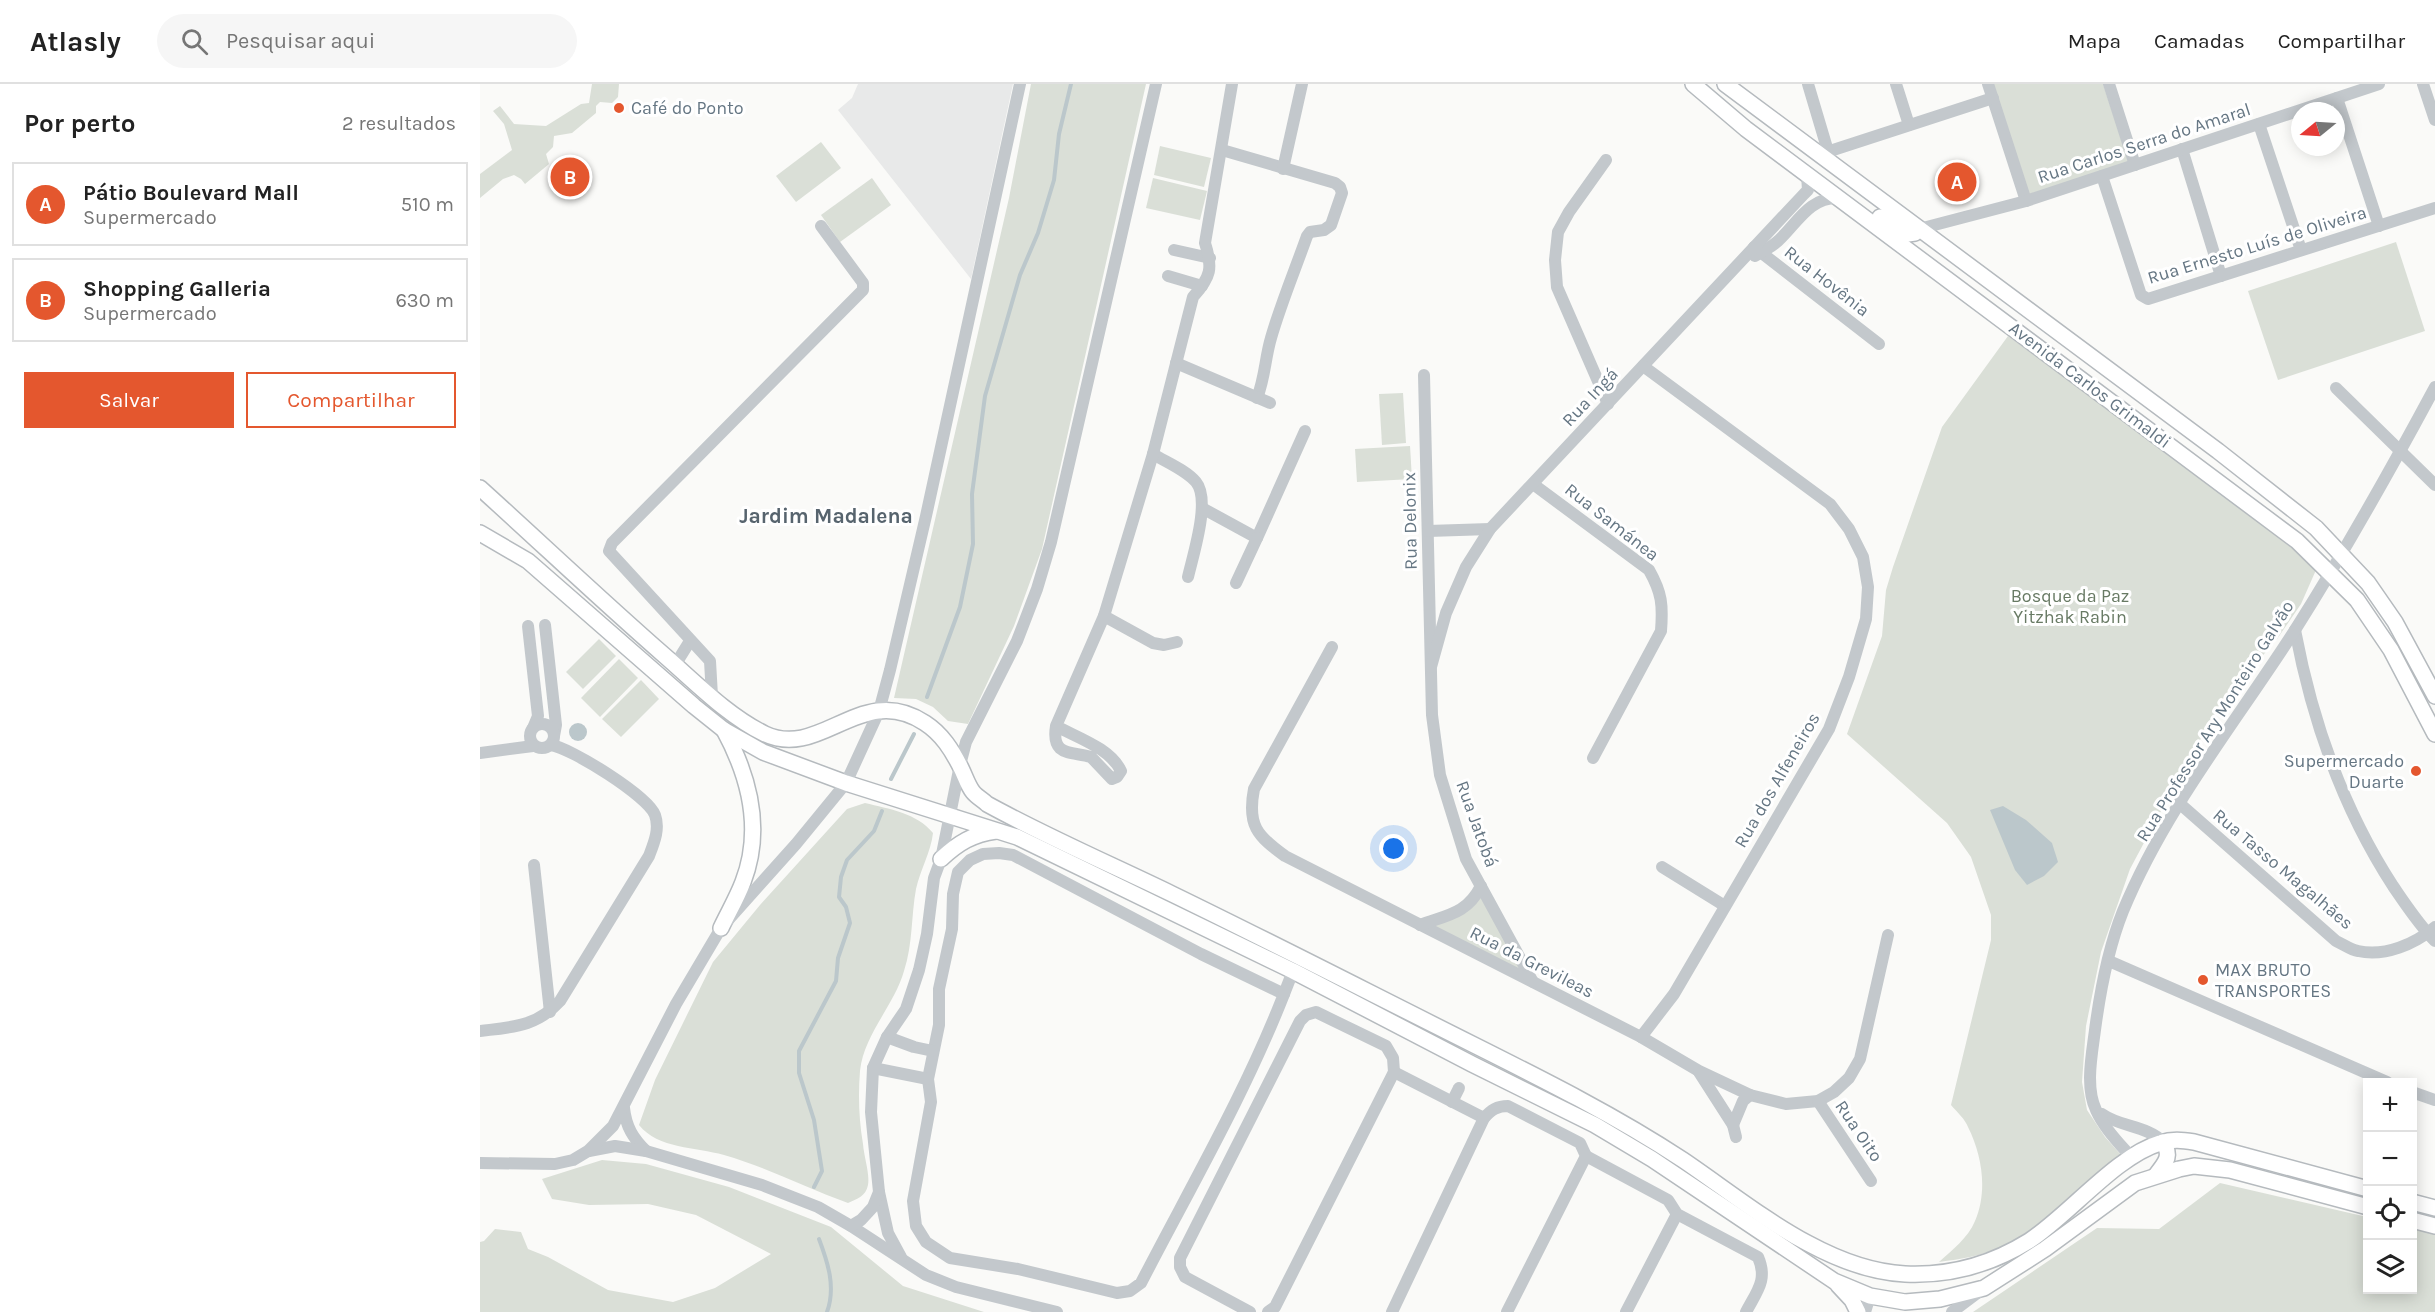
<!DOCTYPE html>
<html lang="pt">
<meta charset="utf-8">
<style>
:root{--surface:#fff;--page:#f6f6f6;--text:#222;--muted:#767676;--line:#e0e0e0;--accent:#e4572e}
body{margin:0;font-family:Karla,sans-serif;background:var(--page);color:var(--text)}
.controls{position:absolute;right:18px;bottom:18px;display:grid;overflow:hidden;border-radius:0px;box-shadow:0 3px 15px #0003}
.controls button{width:54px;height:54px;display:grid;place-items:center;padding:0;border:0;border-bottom:2px solid var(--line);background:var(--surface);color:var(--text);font:30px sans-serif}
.compass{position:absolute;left:1811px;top:18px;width:54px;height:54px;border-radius:50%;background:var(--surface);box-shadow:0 3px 15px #0003;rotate:252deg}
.you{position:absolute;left:914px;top:765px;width:21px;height:21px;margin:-15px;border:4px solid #fff;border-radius:50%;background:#1a73e8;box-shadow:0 0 0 9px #1a73e833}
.badge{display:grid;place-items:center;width:39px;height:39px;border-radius:50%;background:var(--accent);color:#fff;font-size:20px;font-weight:700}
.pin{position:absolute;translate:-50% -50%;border:3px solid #fff;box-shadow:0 2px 6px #0006}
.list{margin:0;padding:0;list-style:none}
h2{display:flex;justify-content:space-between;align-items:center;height:78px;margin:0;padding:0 24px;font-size:26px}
h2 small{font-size:20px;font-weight:400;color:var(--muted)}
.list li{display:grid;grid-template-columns:39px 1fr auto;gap:18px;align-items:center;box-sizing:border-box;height:84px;margin:0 12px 12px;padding:0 12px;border:2px solid var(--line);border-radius:0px}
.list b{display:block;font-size:22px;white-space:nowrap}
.list p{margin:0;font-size:20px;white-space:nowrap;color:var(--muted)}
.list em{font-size:20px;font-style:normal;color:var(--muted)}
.actions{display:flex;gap:12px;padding:18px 24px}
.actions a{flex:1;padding:14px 0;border:2px solid var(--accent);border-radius:0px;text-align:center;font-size:21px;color:var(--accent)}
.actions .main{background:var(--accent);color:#fff}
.icon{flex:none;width:33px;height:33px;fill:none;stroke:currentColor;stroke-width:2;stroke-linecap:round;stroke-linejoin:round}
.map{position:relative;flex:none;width:1955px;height:1228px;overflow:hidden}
header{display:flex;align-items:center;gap:36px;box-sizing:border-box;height:84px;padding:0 30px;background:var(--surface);border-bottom:2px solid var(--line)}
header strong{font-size:28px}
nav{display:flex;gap:33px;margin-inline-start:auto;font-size:21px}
.search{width:420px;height:54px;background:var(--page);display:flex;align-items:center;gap:15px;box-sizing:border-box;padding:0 21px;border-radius:33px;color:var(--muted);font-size:22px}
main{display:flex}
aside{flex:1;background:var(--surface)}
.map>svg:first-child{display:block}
.built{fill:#e8e9e9}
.green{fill:#dadfd7}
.water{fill:#bbc7cb}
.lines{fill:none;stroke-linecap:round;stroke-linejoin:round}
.stream{stroke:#bbc7cb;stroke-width:4}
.major-casing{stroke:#b5babe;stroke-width:18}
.minor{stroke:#c3c8cc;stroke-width:12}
.major{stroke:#fff;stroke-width:15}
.poi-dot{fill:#e4572e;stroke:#fff;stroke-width:2}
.labels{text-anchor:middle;stroke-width:6;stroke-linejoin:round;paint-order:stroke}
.poi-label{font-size:18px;fill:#657683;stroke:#fff;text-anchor:start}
.street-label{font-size:18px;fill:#657683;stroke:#fff}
.park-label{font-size:18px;fill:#687a64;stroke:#fff}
.quarter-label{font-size:21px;font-weight:bold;fill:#57646e;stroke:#fff}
</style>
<header>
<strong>Atlasly</strong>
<div class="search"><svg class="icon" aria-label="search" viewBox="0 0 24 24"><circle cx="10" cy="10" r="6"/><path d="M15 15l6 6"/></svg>Pesquisar aqui</div>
<nav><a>Mapa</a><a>Camadas</a><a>Compartilhar</a></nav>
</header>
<main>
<aside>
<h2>Por perto<small>2 resultados</small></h2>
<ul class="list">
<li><span class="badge">A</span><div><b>Pátio Boulevard Mall</b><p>Supermercado</p></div><em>510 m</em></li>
<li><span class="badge">B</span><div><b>Shopping Galleria</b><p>Supermercado</p></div><em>630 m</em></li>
</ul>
<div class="actions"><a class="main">Salvar</a><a>Compartilhar</a></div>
</aside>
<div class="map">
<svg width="1955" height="1228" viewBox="0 0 1955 1228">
<rect width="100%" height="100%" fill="#fafaf8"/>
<polygon class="built" points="378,0 533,0 491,195 358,26 372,14"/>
<g class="green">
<polygon points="112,0 139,0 138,13 132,19 120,18 116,22 116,29 92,49 74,52 73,63 66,70 69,80 45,100 41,95 34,91 23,95 0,114 0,90 32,66 24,40 13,27 20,22 34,40 66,42 101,20 109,19"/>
<polygon points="551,0 666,0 562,465 534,542 488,640 468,637 453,623 436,615 414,614 529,114"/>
<polygon points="1512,0 1623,0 1649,78 1549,111"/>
<polygon points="341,58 361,84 316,118 296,92"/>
<polygon points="680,62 731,74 724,103 674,91"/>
<polygon points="392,94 411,121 360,158 341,131"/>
<polygon points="673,94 727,107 720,136 666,124"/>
<polygon points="1916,158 1945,247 1798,296 1768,207"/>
<path d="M1528,252L1785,440L1836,486L1821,520L1797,555L1739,622L1690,710L1650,785L1621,868L1606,942L1602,998L1607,1026L1625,1053L1642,1072C1604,1103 1566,1141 1522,1162C1502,1172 1481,1175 1459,1178C1472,1166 1488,1154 1495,1137C1508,1107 1502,1071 1488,1043C1485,1035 1477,1028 1471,1021L1511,856V831L1491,773L1467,739L1367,650L1402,552L1406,506L1413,483L1462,343Z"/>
<polygon points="923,309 926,359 902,361 899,310"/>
<polygon points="930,362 932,395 877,398 875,365"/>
<polygon points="119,555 136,572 103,605 86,588"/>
<polygon points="139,575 158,594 120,633 101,614"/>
<polygon points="161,596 179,615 141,653 122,635"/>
<path d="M385,719C409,725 437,729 453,749C451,768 440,786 436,805C431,832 433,860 424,887C414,922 384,950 380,987C378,1012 379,1036 383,1060C384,1073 390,1090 388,1101C386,1112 377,1115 368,1119C326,1104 286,1083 244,1071C216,1063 178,1065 159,1041L175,996L233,878L280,821L367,725Z"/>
<polygon points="1001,811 1043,889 949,840"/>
<polygon points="122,1076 166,1080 249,1103 351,1143 423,1202 504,1228 0,1228 0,1158 4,1157 15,1145 41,1148 48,1165 68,1173 128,1206 193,1218 235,1204 291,1170 216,1131 168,1120 109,1121 72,1115 62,1095"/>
<polygon points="1740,1099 1887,1133 1888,1206 1932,1206 1933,1144 1955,1149 1955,1228 1493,1228 1617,1144 1679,1145"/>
</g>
<g class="water">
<circle cx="98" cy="648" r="9"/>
<polygon points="1523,722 1546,736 1572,759 1578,778 1564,792 1547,801 1535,786 1510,726"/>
</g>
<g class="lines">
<g class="stream">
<polyline points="447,613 480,523 493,460 492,410 505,312 540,191 558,149 574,96 579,50 591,0"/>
<polyline points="411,695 434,650"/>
<polyline points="334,1103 342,1087 334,1036 319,989 319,967 356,897 358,874 370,839 366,823 359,813 361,793 367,776 394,747 402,727"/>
<path d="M339,1155C348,1179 356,1203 347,1228"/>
</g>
<defs>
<g id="major">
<polyline points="1213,0 1266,45 1817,457 1877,516 1911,566 1955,650"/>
<polyline points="1245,0 1738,367 1836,444 1888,499 1915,538 1955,612"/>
<polyline points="1400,133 1428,150 1435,149 1439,145"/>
<path d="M0,404C62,460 122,517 185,572C216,599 248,632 285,650C341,676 382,597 445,639C462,650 472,666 481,684C485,692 488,702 493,708C497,713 503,716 507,720C567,753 630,780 692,810C793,859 892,910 992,960C1064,996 1136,1032 1203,1076C1268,1120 1344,1186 1425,1190C1469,1192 1512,1180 1549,1157C1589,1131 1636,1072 1680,1059C1692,1055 1702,1056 1714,1058L1888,1105"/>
<polyline points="0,449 48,477 214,622 244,646 283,668 366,699 537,753 813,887 992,980 1115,1041 1172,1075 1354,1197 1390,1212 1425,1218 1460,1215 1504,1204 1565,1165 1655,1099 1699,1085 1714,1082 1750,1086 1888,1123"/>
<path d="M461,775C478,759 493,750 516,747"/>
<path d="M241,844C248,829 257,814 263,798C283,746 269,692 244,646"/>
<path d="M1676,1091C1686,1078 1692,1072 1683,1058"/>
<polyline points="1932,1118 1955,1124"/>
<polyline points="1932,1136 1955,1142"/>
<polyline points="1358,1201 1372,1216 1378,1228"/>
</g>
</defs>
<use href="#major" class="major-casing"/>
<g class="minor">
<polyline points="1328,0 1350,74"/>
<polyline points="1416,0 1429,41"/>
<polyline points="1508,0 1546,117"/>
<polyline points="1629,0 1655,81"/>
<polyline points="1943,0 1955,36"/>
<polyline points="1857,14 1899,142"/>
<polyline points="1779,40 1821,166"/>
<polyline points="1702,65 1741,192"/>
<path d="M742,66L855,99L860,103L862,109L851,141L844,146L830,148L827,152C815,186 801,219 791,254C785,274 785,294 777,314"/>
<polyline points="1350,67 1513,14"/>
<polyline points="1126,76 1089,128 1078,148 1075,176 1077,203 1128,320"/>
<polyline points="803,85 822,0"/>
<polyline points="1622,92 1661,211 1668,215 1955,124"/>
<polyline points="1439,145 1546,117 1899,0"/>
<polyline points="1274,163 1399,260"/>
<polyline points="694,166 730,174"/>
<path d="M1275,172C1283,167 1292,163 1299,156C1317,139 1330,113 1358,114"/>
<polyline points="688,192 722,202"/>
<polyline points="696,279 790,319"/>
<polyline points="944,291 952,631 960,691 986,775 1053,898"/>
<polyline points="1856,304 1955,401"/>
<path d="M673,370C686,378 706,386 716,398C731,416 713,471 708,493"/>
<path d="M1053,400L1169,486C1182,509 1183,521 1181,547L1113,674"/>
<polyline points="722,424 777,454 825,347"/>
<polyline points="948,447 1010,445"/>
<polyline points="756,499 777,454"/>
<polyline points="624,532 673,559 684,561 697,558"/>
<polyline points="65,541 76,641 74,652"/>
<polyline points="48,542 58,632 53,644"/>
<path d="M1815,546C1832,636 1863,725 1913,802C1926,821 1939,841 1955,857"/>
<path d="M852,563L774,705C767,741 777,752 805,772L1161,953L1219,987L1270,1011L1306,1020L1338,1017L1354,1008L1369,994L1380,975L1408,851"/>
<polyline points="195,581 210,557"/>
<polyline points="951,583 966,529 986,483 1010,445 1324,110 1328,106 1327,91"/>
<polyline points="232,612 230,577 129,467 132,459 383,206 383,199 341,142"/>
<circle cx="62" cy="652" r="12"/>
<path d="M576,642C598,654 630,664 641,687L637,693L632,695L611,673C591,667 571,673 576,642L624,532L673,370L713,213C731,193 733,184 725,159L752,0"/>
<polyline points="0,669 53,662"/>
<path d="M1699,719L1856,857C1863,860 1871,866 1878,867C1905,873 1935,860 1955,843"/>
<path d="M519,769L533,771L721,870L804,910C765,1010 710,1104 661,1199L650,1207L637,1209L538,1185L470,1174L446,1158L436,1142L433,1117L451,1018L448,995L459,941V905L472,845L473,810L478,788L490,776L503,770Z"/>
<polyline points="54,781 70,928"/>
<polyline points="1182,783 1245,822"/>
<path d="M940,841C967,831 987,830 1001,802"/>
<polyline points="1629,877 1907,998"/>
<polyline points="804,910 813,887"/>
<path d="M0,947C33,943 56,943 80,917L169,772C174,759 180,745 175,731C168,712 91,664 71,661"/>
<polyline points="407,953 434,963 453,967"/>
<polyline points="1161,953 1194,910 1349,645 1369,593 1386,535 1388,503 1383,473 1369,445 1350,420 1163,282"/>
<polyline points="393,984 448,995"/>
<polyline points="914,988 1004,1034"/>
<polyline points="1219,988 1253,1041 1256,1053"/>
<polyline points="1932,1008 1955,1016"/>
<polyline points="1338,1017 1391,1097"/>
<polyline points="972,1018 979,1004"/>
<path d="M144,1024C146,1043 153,1054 166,1067"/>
<path d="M1622,1030C1640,1043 1668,1042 1683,1058"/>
<polyline points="1253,1041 1263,1017 1270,1011"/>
<polyline points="109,1067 135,1062 166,1067 282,1101 338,1123 371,1142 446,1191 476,1203 577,1228"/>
<path d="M1106,1072L1188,1116L1197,1130L1278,1173C1288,1196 1277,1207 1266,1228"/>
<path d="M1651,1073C1639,1059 1624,1044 1616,1026C1605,1003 1612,970 1615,946C1620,908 1629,862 1643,827C1685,725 1756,638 1815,546C1865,467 1911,385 1955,303"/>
<polyline points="0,1079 75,1080 93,1076 108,1067 133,1042 196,920 241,844 316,760 366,699 399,627 410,586 446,432 540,0"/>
<polyline points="399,1108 408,1149 421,1173"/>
<polyline points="371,1142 381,1136 393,1123 399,1108 391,1028 393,984 407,953 426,925 439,886 447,850 454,794 461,775 480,681 486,658 537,557 557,505 571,458 676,0"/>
<polyline points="770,1228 705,1193 700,1183 700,1174 820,937 826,931 836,928 906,962 913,974 914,988 795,1223 788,1228"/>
<path d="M912,1228L1004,1034C1011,1026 1017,1022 1028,1022L1100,1059L1106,1072L1027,1228"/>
<polyline points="1146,1228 1197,1130"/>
<polyline points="1385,1228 1390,1212"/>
<polyline points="1472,1228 1500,1207"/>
</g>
<use href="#major" class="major"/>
</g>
<g class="poi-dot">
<circle cx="139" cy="24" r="6"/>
<circle cx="1936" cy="687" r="6"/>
<circle cx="1723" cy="896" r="6"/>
</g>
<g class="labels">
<g class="poi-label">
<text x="151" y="30">Café do Ponto</text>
<text x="1924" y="683" text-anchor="end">Supermercado<tspan x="1924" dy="21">Duarte</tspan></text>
<text x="1735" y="892">MAX BRUTO<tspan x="1735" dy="21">TRANSPORTES</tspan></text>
</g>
<g class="street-label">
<text transform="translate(1664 59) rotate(-18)" y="6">Rua Carlos Serra do Amaral</text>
<text transform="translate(1777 161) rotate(-17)" y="6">Rua Ernesto Luís de Oliveira</text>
<text transform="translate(1347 197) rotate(38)" y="6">Rua Hovênia</text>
<text transform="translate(1610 301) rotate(37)" y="6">Avenida Carlos Grimaldi</text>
<text transform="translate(1110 313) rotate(-47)" y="6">Rua Ingá</text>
<text transform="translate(930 437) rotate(-91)" y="6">Rua Delonix</text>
<text transform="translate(1132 438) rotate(38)" y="6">Rua Samánea</text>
<text transform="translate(1735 637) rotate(-58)" y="6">Rua Professor Ary Monteiro Galvão</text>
<text transform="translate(1297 696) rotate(-60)" y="6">Rua dos Alfeneiros</text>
<text transform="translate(997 740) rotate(70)" y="6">Rua Jatobá</text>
<text transform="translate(1803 785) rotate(40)" y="6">Rua Tasso Magalhães</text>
<text transform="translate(1052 878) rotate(27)" y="6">Rua da Grevileas</text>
<text transform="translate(1379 1047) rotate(56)" y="6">Rua Oito</text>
</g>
<g class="park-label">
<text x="1590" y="518">Bosque da Paz<tspan x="1590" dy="21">Yitzhak Rabin</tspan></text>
</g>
<g class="quarter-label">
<text x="346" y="439">Jardim Madalena</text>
</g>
</g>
</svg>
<div class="controls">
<button>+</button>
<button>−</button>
<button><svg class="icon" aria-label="locate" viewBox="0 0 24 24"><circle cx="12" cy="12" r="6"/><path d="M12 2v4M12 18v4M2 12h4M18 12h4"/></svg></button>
<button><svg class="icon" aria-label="layers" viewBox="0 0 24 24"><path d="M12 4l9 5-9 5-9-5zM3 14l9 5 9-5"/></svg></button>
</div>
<svg class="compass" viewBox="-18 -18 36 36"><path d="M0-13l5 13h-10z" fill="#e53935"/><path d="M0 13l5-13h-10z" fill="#767676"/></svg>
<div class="you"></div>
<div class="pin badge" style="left:1477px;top:98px">A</div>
<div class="pin badge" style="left:90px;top:93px">B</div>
</div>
</main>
